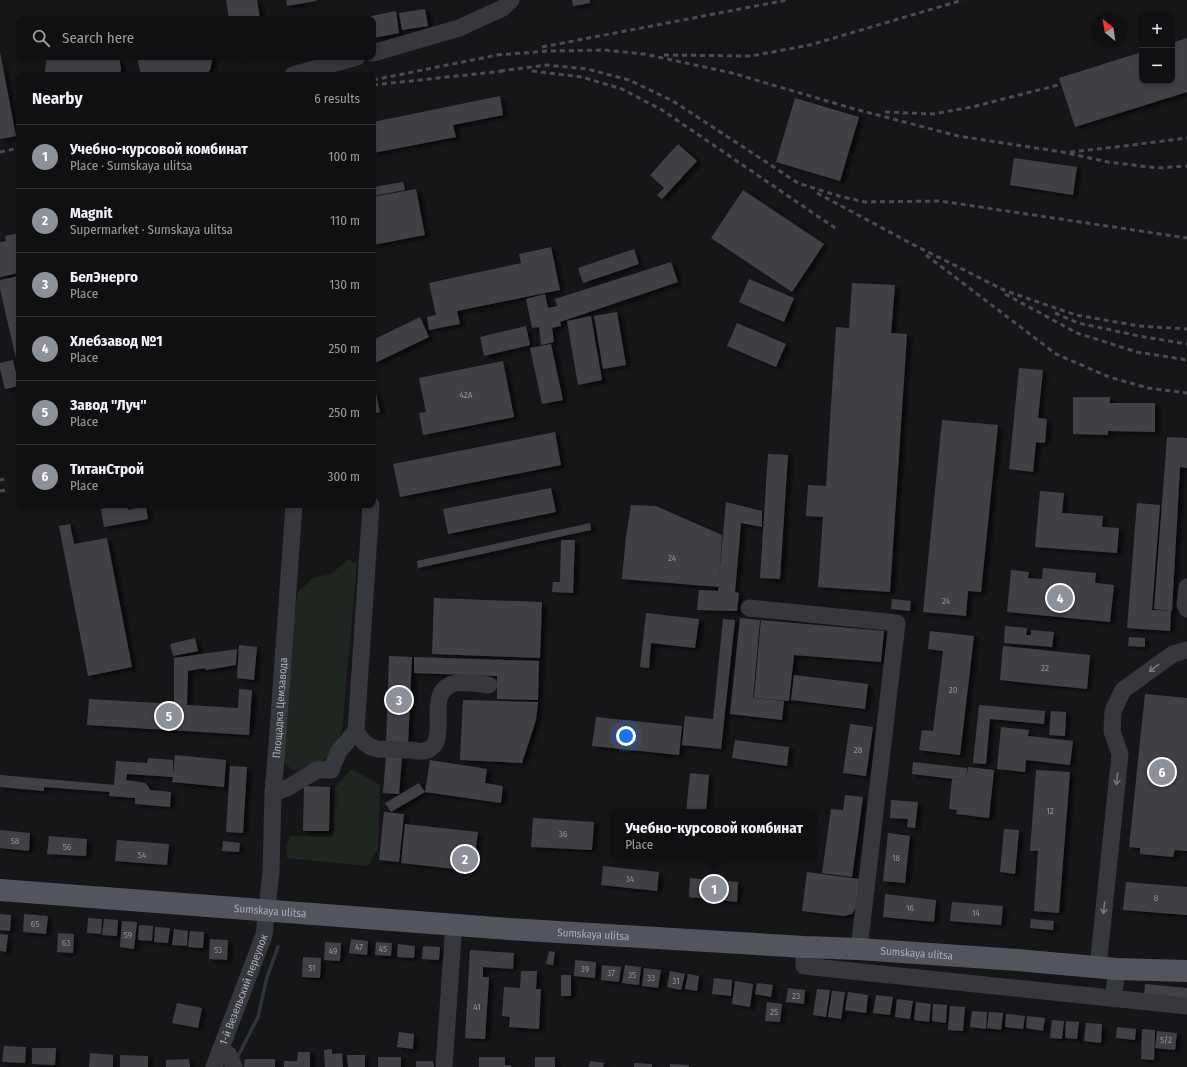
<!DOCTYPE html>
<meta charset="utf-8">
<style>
:root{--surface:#101012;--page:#19191b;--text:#f1f3f6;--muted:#9c9d9f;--line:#303032;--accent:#8c9099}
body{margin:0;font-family:"Fira Sans Condensed",sans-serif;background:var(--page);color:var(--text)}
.controls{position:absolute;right:12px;top:12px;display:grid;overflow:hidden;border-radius:8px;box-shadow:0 2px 6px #0003}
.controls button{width:36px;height:36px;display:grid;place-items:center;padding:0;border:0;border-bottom:1px solid var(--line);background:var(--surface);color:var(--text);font:20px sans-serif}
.compass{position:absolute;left:1091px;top:12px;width:36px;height:36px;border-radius:50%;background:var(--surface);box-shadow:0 2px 6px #0003;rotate:330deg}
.you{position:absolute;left:626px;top:736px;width:14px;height:14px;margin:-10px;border:3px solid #fff;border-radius:50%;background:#1a73e8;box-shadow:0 0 0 6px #1a73e833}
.badge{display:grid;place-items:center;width:26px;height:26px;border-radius:50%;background:var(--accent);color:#fff;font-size:13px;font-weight:700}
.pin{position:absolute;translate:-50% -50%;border:2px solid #fff;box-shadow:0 1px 4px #0006}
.popup{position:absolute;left:611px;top:809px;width:206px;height:52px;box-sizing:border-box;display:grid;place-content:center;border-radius:8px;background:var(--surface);filter:drop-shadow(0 1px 3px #0005);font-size:13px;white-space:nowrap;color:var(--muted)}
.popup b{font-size:15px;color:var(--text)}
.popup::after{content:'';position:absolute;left:50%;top:100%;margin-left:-8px;border:8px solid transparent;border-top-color:var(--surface)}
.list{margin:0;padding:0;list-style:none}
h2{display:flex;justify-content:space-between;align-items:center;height:52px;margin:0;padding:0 16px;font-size:17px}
h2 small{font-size:13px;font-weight:400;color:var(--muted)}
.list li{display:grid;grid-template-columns:26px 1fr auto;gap:12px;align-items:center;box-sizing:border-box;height:64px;padding:0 16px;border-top:1px solid var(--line)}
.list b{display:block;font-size:15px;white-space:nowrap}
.list p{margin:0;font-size:13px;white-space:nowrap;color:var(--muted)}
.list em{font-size:13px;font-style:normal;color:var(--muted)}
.icon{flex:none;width:22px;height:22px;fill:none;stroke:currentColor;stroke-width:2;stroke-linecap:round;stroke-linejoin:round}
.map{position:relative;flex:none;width:1187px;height:1067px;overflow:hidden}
.search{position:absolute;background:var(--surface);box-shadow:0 2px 6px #0003;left:16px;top:16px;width:360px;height:44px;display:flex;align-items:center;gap:10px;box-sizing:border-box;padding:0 14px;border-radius:8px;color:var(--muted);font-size:15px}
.panel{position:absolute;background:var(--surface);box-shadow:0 2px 6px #0003;left:16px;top:72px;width:360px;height:436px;border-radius:8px}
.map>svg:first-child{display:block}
.green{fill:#1e261f}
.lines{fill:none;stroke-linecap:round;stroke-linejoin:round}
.stream{stroke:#2c353c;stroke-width:3.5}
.building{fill:#404145;filter:url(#shadow)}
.minor{stroke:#37383d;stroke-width:17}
.major{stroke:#53555c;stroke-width:22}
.rail{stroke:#4a4c52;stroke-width:3;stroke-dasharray:5 4;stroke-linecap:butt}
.oneway{stroke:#757881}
.labels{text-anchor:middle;stroke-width:3;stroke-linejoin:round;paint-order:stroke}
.number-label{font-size:9px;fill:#8e929b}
.street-label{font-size:11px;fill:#a8adb8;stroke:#111113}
</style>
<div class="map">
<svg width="1187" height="1067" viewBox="0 0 1187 1067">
<defs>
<filter id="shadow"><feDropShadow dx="4.5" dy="2.5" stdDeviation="2" flood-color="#0009"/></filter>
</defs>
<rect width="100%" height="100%" fill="#161618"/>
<g class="green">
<polygon points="349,559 357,564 342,729 336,749 318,765 304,771 292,770 284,762 283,750 289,650 298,592 313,578 331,574"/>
<polygon points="352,769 380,785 378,849 368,866 287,858 286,847 290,836 333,837 335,788"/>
</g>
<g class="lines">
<polyline class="stream" points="237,1058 258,1017 267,977 278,947"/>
</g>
<g class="building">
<polygon points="226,0 257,0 260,19 229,19"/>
<polygon points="286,0 316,0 316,1 287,6"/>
<polygon points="572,0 590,0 590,3 573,6"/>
<polygon points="425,9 428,26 402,30 399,13"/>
<polygon points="396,11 399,33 373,38 373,19 357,19"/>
<polygon points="1187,38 1187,92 1075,127 1059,78 1142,52 1142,81 1172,81 1172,43"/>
<polygon points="0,52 16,136 0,139"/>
<polygon points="47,57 119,57 121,69 120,75 46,75 45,70"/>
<polygon points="137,57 213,57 210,70 207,75 143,75 140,71"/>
<polygon points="236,57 249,57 250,58 236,60"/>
<polygon points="500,96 503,115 453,125 456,137 373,153 373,122"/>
<polygon points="795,98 859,117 840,181 776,162"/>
<polygon points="678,144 697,161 662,199 657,195 664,188 650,175"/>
<polygon points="1014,158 1077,167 1073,195 1010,185"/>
<polygon points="403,182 405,190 373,196 373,187"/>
<polygon points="416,189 425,235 373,245 373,197"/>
<polygon points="743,190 824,244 792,292 711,238"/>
<polygon points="19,233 19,273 0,277 0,242 6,241 5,236"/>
<polygon points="551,247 560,290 457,311 460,324 429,330 427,317 436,315 429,283 521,263 519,254"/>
<polygon points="634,249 639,264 583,283 578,268"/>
<polygon points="671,262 678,282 560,322 561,326 552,328 554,342 541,345 539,327 532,328 526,299 545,294 548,308 557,306 555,299"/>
<polygon points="19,276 19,363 17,363 0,289 0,280"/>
<polygon points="749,279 794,298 784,322 739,302"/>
<polygon points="852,283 895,285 891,333 907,334 890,592 818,587 823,517 806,516 808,485 826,486 836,327 849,328"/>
<polygon points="617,312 626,365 603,369 594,316"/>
<polygon points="591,316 602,380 578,385 567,321"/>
<polygon points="420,317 429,337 373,364 373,340"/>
<polygon points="737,323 786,344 776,367 727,346"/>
<polygon points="526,326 530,345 484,356 480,337"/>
<polygon points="551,344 563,400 542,404 530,348"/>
<polygon points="13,360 19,386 5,389 0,369 0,363"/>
<polygon points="503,361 514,417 423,435 419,413 426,412 419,378"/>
<polygon points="1019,368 1043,370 1038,418 1047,419 1045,443 1036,442 1033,472 1009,469"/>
<polygon points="373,380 380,412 373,414"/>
<polygon points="1073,397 1110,397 1110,403 1155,403 1155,432 1108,431 1108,435 1073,434"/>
<polygon points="942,420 998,425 981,592 968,591 966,616 923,612"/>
<polygon points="555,432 561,465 400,497 393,464"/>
<polygon points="1167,437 1187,438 1187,468 1180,467 1172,611 1154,609"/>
<polygon points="768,454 788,455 780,579 760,578"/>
<polygon points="551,488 556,512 448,534 443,509"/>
<polygon points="1040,491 1064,493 1062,513 1103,516 1102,527 1119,528 1117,553 1035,547"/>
<polygon points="726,502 762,511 762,527 741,523 735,592 739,593 737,611 697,610 699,590 718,591 719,587 622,579 626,536 631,505 656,506 722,535 719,578"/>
<polygon points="1137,503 1160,505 1152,610 1171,611 1170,631 1127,628"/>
<polygon points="124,505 127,505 128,510 146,506 148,519 104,527 101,509"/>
<polygon points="590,523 591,530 418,568 417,561"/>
<polygon points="70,524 74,544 107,538 132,667 88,676 59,526"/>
<polygon points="561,540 575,540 573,593 552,592 553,582 560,582"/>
<polygon points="1043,568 1096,573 1095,583 1114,585 1110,622 1007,612 1011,570 1029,572 1028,578 1042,579"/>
<polygon points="434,598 542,602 540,658 432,654"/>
<polygon points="892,599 911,601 910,611 891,609"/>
<polygon points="646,613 699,619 695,648 651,643 649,668 640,667"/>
<polygon points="740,618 760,620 753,698 784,701 782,720 730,714"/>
<polygon points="723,619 735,620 721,749 682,745 685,716 713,719"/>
<polygon points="761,620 884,631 881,662 794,655 789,701 754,698"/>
<polygon points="1005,626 1027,628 1026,635 1031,635 1031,630 1054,632 1052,647 1004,643"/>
<polygon points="930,631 974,636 960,755 919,750 922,730 933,731 943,651 928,649"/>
<polygon points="1129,637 1145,638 1145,647 1128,646"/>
<polygon points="195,638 198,651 173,656 170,644"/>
<polygon points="239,645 257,647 254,680 237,678"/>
<polygon points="1003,646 1090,655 1087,689 1000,680"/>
<polygon points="237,649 236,665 206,670 205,668 188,671 187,705 238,708 239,689 252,690 249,735 87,725 89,699 174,704 174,658"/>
<polygon points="389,656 412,657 408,745 386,744"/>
<polygon points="414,657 539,661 538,700 497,699 497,676 414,673"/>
<polygon points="794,675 868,684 865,709 791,700"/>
<polygon points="1145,694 1187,698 1187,851 1175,850 1173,857 1140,854 1140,848 1129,847"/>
<polygon points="463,700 538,702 536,720 522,763 460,760"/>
<polygon points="979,705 1045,711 1044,724 990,719 986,764 973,763"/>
<polygon points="1051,711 1066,712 1065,736 1049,735"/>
<polygon points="596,717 682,726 679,755 592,746"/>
<polygon points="850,724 873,727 866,776 843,773"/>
<polygon points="1001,727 1029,730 1028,736 1073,741 1070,765 1026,760 1025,772 997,769"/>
<polygon points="735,740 789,747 787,766 732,758"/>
<polygon points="175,755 226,760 224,787 172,782 173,777 127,774 126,780 145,783 148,786 150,790 171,792 170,807 135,804 135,798 109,796 110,792 44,787 44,791 0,787 0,775 127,786 114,785 116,761 147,763 148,758 173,760 173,776"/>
<polygon points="386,756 402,757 399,794 383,793"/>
<polygon points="430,760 487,769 485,783 503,786 501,803 425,792"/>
<polygon points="913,762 967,768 966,781 968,767 994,770 989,818 956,814 957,810 949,809 952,779 963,780 912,774"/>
<polygon points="230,766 247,767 243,833 226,832"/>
<polygon points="1036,770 1070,772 1059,913 1034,911 1038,851 1030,851"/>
<polygon points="690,773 709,775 706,812 686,812"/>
<polygon points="419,783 425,792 391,812 385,803"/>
<polygon points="304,786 330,787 329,831 303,831"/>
<polygon points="845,795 863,797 852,877 822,873 831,809 843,810"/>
<polygon points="891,800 918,802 915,828 907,827 908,819 890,818"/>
<polygon points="384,812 404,814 399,862 379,860"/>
<polygon points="533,818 594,822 592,850 531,847"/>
<polygon points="405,824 478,832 473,871 401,863"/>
<polygon points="1004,829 1019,830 1015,874 1000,872"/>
<polygon points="0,830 30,833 29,851 0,848"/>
<polygon points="888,833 910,836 905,883 883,881"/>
<polygon points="49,836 87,839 86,856 47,854"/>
<polygon points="117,840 169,844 167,865 115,861"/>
<polygon points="223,841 240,843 239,852 222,851"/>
<polygon points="603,866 659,872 657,891 601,885"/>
<polygon points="807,872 859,879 856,907 852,914 844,916 802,911"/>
<polygon points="690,878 738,882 737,902 689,897"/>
<polygon points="1126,882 1187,887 1187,915 1123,910"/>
<polygon points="885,894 936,900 934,922 883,917"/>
<polygon points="952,902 1003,906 1001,925 950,921"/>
<polygon points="0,914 11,915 10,931 0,930"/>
<polygon points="24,914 48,916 46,934 23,932"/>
<polygon points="88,918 102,919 101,934 87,933"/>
<polygon points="104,919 118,920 117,936 102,935"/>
<polygon points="1031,919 1054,921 1053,930 1030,928"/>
<polygon points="122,921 137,922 134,949 120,947"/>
<polygon points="139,925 153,926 152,941 138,940"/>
<polygon points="155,927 170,928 168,943 154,942"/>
<polygon points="174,929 188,931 187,946 172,945"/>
<polygon points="190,931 204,932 203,948 188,947"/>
<polygon points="58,933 74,934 73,953 57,952"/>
<polygon points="0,934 8,935 6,952 0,951"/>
<polygon points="210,939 228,940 227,960 209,959"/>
<polygon points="351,939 368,941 367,955 349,953"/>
<polygon points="325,942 341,943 340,961 324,960"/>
<polygon points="376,942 392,943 391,956 375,955"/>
<polygon points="398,944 415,946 414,958 397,957"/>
<polygon points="423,946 440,947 439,960 422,959"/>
<polygon points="470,950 514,953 513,969 483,967 483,977 489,977 485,1039 465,1038"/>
<polygon points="549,951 555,952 553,965 546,964"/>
<polygon points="303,957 321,958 320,978 302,977"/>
<polygon points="575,960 596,962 595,978 574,976"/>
<polygon points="602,965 621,967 619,982 601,980"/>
<polygon points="625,965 641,967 639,985 622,983"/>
<polygon points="644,968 661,970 658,988 642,986"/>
<polygon points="521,971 537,971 536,989 541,989 539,1029 509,1027 510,1017 502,1016 504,987 520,988"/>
<polygon points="670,971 685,974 681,990 667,987"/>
<polygon points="688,974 699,976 697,991 685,989"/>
<rect x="561" y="975" width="10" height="21"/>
<polygon points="714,978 732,980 731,996 712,994"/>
<polygon points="735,981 753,984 750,1007 732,1004"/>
<polygon points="757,983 773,985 771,997 755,994"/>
<polygon points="1145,984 1187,988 1187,1001 1144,997"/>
<polygon points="788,988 805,990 804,1004 786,1002"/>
<polygon points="817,989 830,990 826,1017 813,1015"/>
<polygon points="832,991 845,992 841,1019 828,1017"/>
<polygon points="848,992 868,995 866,1013 845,1010"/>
<polygon points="876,995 893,997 890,1015 873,1013"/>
<polygon points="897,999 913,1001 910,1019 895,1017"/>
<polygon points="767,1002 782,1004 780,1022 765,1021"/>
<polygon points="916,1002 931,1004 929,1022 914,1020"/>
<polygon points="177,1003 202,1008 198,1028 172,1023"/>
<polygon points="933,1004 947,1005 946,1023 932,1021"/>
<polygon points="950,1006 965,1007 963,1031 948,1030"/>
<polygon points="972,1011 987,1012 986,1029 970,1027"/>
<polygon points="989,1012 1003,1013 1001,1030 987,1028"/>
<polygon points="1006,1014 1025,1016 1023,1029 1005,1027"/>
<polygon points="1027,1016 1045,1018 1043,1031 1026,1028"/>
<polygon points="1052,1020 1064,1021 1062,1039 1050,1038"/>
<polygon points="1066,1021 1079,1022 1077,1039 1065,1038"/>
<polygon points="1086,1023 1102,1024 1101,1043 1084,1041"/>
<polygon points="1117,1027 1136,1029 1135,1040 1116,1038"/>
<polygon points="1142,1029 1155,1030 1154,1060 1141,1059"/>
<polygon points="1157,1031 1177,1033 1175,1050 1155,1048"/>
<polygon points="399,1032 414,1034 413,1049 397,1047"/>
<polygon points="4,1046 26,1047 25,1063 2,1062"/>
<polygon points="32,1048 56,1048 55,1065 32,1064"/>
<polygon points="332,1049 332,1054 342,1053 343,1067 325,1067 324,1050"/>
<polygon points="298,1052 310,1052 310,1067 284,1067 284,1061 297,1061"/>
<polygon points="90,1053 113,1055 113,1067 89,1067"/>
<polygon points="120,1055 148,1056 148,1067 120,1067"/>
<polygon points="347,1055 365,1055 365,1067 348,1067"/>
<rect x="378" y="1057" width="23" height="10"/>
<polygon points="479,1057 505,1057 505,1065 511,1065 511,1067 479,1067"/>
<rect x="535" y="1057" width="20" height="10"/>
<polygon points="189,1059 190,1067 166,1067 166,1060"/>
<polygon points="245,1059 275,1059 275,1067 244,1067"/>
<polygon points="416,1061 433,1061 434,1067 416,1067"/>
<polygon points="590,1061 604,1063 603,1067 589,1067"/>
<polygon points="634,1063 652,1064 652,1067 634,1067"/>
<polygon points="670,1064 689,1065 689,1067 670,1067"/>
</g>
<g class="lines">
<g class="minor">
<polyline points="373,53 459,28 503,8 511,0"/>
<polyline points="293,75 357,57"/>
<path d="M371,505L356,731C361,741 367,747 378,749C390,749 401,750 412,750C416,751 421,752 424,751C453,745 424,697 450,685C459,680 479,684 489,685"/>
<polyline points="1187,587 1185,605 1187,609"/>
<polyline points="749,608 897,623 859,949"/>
<polyline points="273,793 289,787 317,770 331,770 339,751 356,731"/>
<polyline points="804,947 804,966 1187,1006"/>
<polyline points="1098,967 1120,754 1112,731 1113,711 1123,690 1173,654 1187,650"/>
<polyline points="1113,999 1117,969"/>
<polyline points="220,1050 229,1055 234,1067"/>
<path id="s1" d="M214,1067L264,935L271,872L273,793L277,746L294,505"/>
<polyline points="444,1067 453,937 455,924"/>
</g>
<path class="major" id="s2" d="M0,890L509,929L804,947L859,949L1017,960L1117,969L1187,971"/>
<g class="rail">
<polyline points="542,47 787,0"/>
<polyline points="497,55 548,51 604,50 644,54 732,73 851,108 958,136 1062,152 1108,162 1158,168 1187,166"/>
<polyline points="664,55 751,56 810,45 963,0"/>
<polyline points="500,71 547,65 587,69 629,80 673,101 798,183 839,196 865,202 940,201 1187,238"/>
<polyline points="532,71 582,77 622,89 662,110 838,230"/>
<polyline points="373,80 502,54"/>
<polyline points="373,85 504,71"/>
<polyline points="885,112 933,114 972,107 1062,84"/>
<polyline points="0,152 19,148"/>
<polyline points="1070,152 1116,147 1187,138"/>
<polyline points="817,193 912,244 1006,291 1076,315 1139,326 1187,329"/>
<polyline points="926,255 1056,354 1109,377 1148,388 1187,393"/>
<polyline points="1005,294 1077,333 1137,352 1187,360"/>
<polyline points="1055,313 1078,323 1139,336 1187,344"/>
<polyline points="0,480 4,479"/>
<polyline points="0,491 6,490"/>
</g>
</g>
<defs><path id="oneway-shaft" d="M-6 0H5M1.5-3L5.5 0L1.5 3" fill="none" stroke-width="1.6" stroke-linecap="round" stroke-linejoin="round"/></defs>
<g class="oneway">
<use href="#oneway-shaft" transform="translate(1154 668) rotate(143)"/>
<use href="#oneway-shaft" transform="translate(1117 779) rotate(96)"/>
<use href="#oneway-shaft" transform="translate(1104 908) rotate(96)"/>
</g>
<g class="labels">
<g class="number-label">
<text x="466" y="398">42А</text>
<text x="672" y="561">24</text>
<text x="946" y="604">24</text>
<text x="1045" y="671">22</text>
<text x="953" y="693">20</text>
<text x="858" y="753">28</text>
<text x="1050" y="814">12</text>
<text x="563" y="837">36</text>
<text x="15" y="844">58</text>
<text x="67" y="850">56</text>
<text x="142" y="858">54</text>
<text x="896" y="861">18</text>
<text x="630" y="882">34</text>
<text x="1156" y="901">8</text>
<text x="910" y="911">16</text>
<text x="976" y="916">14</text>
<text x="35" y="927">65</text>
<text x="128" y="938">59</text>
<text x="66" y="946">63</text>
<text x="359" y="950">47</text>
<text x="383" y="952">45</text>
<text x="218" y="953">53</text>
<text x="333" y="954">49</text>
<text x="312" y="971">51</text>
<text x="585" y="972">39</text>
<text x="611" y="976">37</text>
<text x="632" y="978">35</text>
<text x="651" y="981">33</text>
<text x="676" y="984">31</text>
<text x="796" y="999">23</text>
<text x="477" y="1010">41</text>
<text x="774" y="1015">25</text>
<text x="1166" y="1043">5/2</text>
</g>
<g class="street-label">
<text dy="4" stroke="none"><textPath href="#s1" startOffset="369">Площадка Цемзавода</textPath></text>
<text dy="4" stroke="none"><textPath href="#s2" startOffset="271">Sumskaya ulitsa</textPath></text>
<text dy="4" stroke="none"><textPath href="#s2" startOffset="595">Sumskaya ulitsa</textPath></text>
<text dy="4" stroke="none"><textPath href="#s2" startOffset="919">Sumskaya ulitsa</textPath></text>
<text dy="4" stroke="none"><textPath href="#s1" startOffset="83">1-й Везельский переулок</textPath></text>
</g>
</g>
</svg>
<div class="controls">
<button>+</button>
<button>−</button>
</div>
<svg class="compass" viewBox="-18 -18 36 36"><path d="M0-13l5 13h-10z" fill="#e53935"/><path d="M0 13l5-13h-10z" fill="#9c9d9f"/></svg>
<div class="you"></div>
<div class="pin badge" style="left:714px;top:889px">1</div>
<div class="popup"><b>Учебно-курсовой комбинат</b>Place</div>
<div class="pin badge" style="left:465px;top:859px">2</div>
<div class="pin badge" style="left:399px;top:700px">3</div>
<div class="pin badge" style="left:1060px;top:598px">4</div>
<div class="pin badge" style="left:169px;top:716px">5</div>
<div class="pin badge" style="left:1162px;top:772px">6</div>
<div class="search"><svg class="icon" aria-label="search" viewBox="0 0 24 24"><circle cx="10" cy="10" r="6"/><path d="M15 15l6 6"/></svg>Search here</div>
<section class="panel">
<h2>Nearby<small>6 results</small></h2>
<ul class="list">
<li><span class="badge">1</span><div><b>Учебно-курсовой комбинат</b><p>Place · Sumskaya ulitsa</p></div><em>100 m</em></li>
<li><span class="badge">2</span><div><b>Magnit</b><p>Supermarket · Sumskaya ulitsa</p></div><em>110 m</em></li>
<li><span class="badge">3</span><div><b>БелЭнерго</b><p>Place</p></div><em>130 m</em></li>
<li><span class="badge">4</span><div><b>Хлебзавод №1</b><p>Place</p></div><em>250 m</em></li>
<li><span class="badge">5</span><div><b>Завод &quot;Луч&quot;</b><p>Place</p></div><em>250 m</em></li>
<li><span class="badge">6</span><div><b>ТитанСтрой</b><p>Place</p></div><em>300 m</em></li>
</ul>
</section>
</div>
